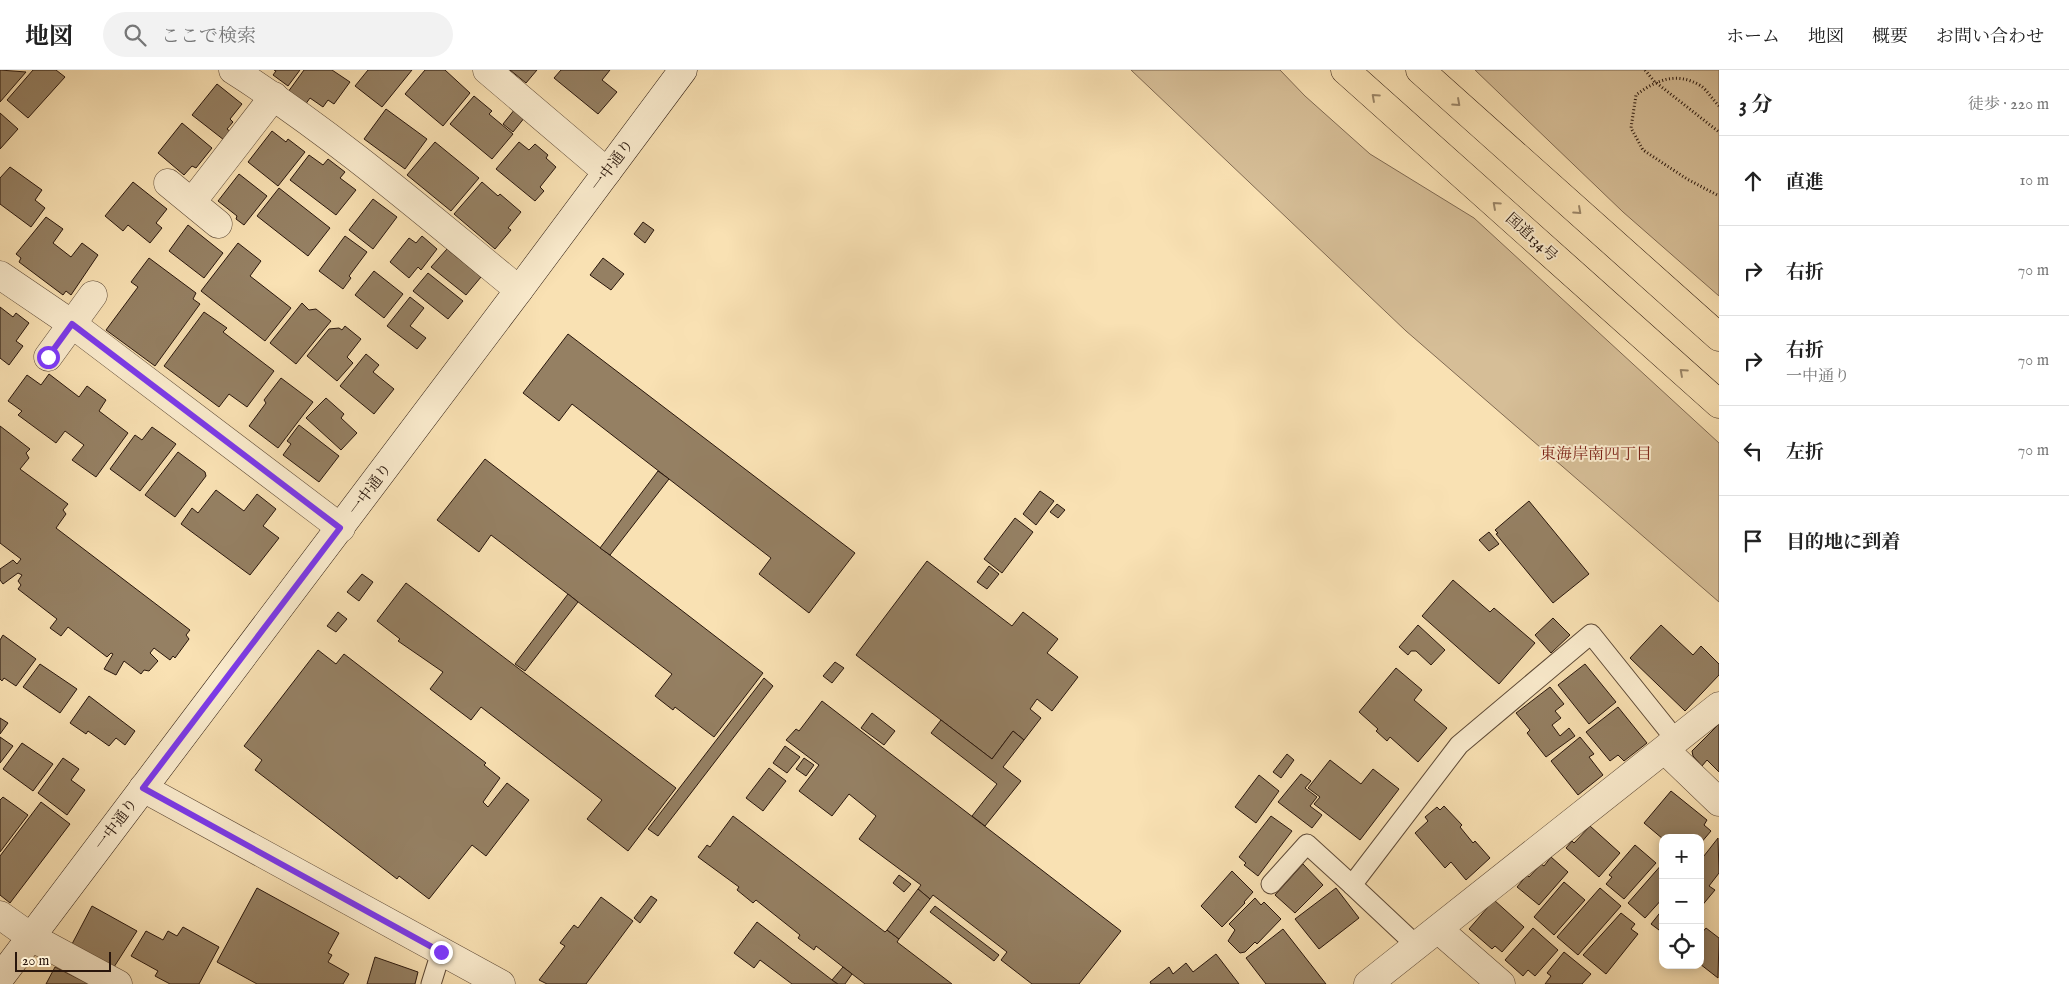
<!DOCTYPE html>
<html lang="ja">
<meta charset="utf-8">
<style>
:root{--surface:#fff;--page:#f2f2f2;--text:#222;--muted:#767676;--line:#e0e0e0}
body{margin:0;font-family:"IM FELL English","Noto Serif JP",serif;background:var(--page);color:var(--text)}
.controls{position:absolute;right:15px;bottom:15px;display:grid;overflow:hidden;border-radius:10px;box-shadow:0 2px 12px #0003}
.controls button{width:45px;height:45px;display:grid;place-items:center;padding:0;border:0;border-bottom:1px solid var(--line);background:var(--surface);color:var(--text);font:25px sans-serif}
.scale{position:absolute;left:15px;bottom:12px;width:96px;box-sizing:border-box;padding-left:5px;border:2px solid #29160c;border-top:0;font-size:14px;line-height:18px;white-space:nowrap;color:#29160c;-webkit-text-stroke:4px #fbecce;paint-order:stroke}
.stop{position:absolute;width:15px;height:15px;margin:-11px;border:4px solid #7c3aed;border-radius:50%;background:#fff}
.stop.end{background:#7c3aed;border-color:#fff;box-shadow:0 1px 5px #0008}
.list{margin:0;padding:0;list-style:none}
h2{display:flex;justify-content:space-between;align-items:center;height:65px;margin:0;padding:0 20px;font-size:21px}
h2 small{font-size:16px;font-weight:400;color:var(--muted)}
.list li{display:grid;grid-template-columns:32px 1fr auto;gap:15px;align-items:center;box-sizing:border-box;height:90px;padding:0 20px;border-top:1px solid var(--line)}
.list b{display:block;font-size:19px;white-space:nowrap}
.list p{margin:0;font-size:16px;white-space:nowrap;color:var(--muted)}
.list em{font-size:16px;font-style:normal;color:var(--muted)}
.icon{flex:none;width:28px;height:28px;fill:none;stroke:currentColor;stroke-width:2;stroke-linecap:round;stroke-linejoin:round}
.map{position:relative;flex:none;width:1719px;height:914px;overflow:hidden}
header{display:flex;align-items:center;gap:30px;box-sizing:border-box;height:70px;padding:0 25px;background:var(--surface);border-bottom:1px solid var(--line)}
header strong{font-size:24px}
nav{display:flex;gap:28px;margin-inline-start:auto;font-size:18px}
.search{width:350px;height:45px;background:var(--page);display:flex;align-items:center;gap:12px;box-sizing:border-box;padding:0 18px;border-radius:28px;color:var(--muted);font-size:19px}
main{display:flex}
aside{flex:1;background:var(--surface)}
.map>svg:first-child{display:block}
.green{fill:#d6be97;stroke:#806a52}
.building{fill:#958063;stroke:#29160c}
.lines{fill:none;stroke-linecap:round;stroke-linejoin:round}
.lane-casing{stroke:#5d4936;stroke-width:21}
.street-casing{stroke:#5d4936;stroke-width:29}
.secondary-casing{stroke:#29160c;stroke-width:29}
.highway-casing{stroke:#29160c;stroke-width:29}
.path{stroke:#29160c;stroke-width:3;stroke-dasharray:1 2.5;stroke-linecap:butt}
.lane{stroke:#fbecce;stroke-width:19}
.street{stroke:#fbecce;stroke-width:28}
.secondary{stroke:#fbecce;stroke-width:28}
.highway{stroke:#f9e1b3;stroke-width:28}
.oneway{stroke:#9b8668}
.route{stroke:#7c3aed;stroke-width:6}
.labels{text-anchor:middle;stroke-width:4;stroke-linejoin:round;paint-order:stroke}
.street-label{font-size:15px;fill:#29160c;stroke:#fbecce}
.neighbourhood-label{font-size:16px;fill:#7a1f14;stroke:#fbecce}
</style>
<header>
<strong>地図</strong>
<div class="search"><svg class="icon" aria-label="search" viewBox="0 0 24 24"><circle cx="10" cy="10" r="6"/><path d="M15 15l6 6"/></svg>ここで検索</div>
<nav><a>ホーム</a><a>地図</a><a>概要</a><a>お問い合わせ</a></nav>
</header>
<main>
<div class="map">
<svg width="1719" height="914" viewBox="0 0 1719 914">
<rect width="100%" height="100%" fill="#f9e1b3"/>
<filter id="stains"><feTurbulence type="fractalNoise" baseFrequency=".004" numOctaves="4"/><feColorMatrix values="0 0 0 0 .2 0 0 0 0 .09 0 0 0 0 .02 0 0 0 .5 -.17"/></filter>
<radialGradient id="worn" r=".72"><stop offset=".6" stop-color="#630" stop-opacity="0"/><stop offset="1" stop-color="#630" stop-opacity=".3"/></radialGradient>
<g class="green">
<polygon points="1131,0 1280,0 1305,26 1370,84 1474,148 1719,373 1719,532 1406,261"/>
<polygon points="1475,0 1719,0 1719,226 1623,142"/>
</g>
<g class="building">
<polygon points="0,0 26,2 0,32"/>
<polygon points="33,0 56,0 65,7 28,48 7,30"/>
<polygon points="274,0 300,0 288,16 273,5 276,1"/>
<polygon points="304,0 332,0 350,12 334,34 328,30 323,37 310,28 305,35 288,22"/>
<polygon points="368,0 412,0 382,37 355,16"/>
<polygon points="425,0 445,0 470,23 443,56 405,24"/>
<polygon points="510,0 537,0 526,13"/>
<polygon points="561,0 610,0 602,10 617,22 598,44 554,8"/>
<polygon points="217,14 242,34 230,49 233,52 227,59 231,62 224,70 192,45"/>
<polygon points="474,26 492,41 489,44 513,64 492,89 450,54"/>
<polygon points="386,39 427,69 405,99 364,69"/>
<polygon points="515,39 525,47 513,62 503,54"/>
<polygon points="0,43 18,59 0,79"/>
<polygon points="182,53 212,78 196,98 192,96 184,105 158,83"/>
<polygon points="272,61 286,72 288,69 305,82 278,116 248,92"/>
<polygon points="435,72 479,108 451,141 407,105"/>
<polygon points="519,72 529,80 535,74 548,85 546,88 556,97 540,117 544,121 535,131 496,99"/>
<polygon points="309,85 323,95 328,89 345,102 340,108 356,120 336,145 290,110"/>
<polygon points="10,97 42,120 35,130 45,138 31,157 0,134 0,108"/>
<polygon points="239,104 267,126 244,155 236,149 237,146 218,131"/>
<polygon points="133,112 167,139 156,153 162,158 150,173 128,155 123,161 105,146"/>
<polygon points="482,112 498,126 500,124 521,142 508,158 511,160 495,179 454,144"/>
<polygon points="279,118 330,158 308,186 257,146"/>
<polygon points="373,129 397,147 373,179 349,160"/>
<polygon points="46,147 63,159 53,173 71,187 82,173 98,185 71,225 66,221 63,225 19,192 21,188 16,184"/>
<polygon points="643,152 654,160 645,173 634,164"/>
<polygon points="188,155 223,183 204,208 169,181"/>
<polygon points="345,166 367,182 349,206 351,208 343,219 319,201"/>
<polygon points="422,166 437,179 421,200 418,197 409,208 390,192 409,168 416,173"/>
<polygon points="238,173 261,191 250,206 291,238 265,271 201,221"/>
<polygon points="447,179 481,207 466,225 431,197"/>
<polygon points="149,188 196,223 193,229 200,234 155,296 106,260 138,217 131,212"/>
<polygon points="603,188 624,204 611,220 590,205"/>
<polygon points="374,201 403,224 384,248 355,225"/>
<polygon points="428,203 463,231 448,249 413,221"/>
<polygon points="410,227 424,238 410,256 426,268 417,279 387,256"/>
<polygon points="302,233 309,240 316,239 331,251 296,294 270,273"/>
<polygon points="0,237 13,247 16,243 29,253 16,271 23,276 9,295 0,288"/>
<polygon points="204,242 227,258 223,262 274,301 247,337 229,324 219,337 164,296"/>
<polygon points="345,256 361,269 347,287 353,293 337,311 307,286 329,259 339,258 342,260"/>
<polygon points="568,264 855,483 809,543 759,504 771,488 669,409 572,334 559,351 523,323"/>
<polygon points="366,284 379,295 373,302 394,319 374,344 340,316"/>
<polygon points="49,304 79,327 87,316 106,330 99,341 128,363 96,407 72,390 84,375 65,361 56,373 18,345 22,341 8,331 27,305 41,315"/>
<polygon points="281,308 313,332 278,378 249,356 266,333 264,330"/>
<polygon points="326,328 344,344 341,348 357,363 341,380 306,348"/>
<polygon points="299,355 339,386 319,412 283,385 291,374 287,371"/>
<polygon points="0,356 30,379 26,383 29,388 20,399 68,434 63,440 66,444 56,458 190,560 186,565 189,569 175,588 173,586 170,590 154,578 150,583 158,591 149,601 144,600 141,604 124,591 116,605 104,599 113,584 111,583 107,587 68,557 61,566 50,558 57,549 18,519 21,515 18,511 22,505 18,503 3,514 0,510 0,499 13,490 17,494 21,489 0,473"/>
<polygon points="152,357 176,374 140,421 110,399 135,365 142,370"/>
<polygon points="178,382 205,402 206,406 175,447 145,425"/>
<polygon points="485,389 763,603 714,667 675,637 673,640 655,626 672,604 491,465 479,482 437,450"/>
<polygon points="658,401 669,409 610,485 600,478"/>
<polygon points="216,420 244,441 257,424 276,439 263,456 279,468 250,505 181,454 192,438 198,443"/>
<polygon points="1040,421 1054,431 1036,455 1023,444"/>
<polygon points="1529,431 1589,504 1553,533 1496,464 1498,463 1495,460"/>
<polygon points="1057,434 1065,440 1058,448 1050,442"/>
<polygon points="1015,448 1033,462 1002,503 984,489"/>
<polygon points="1489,462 1499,474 1489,481 1479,470"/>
<polygon points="927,491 1012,556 1023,542 1058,569 1047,583 1078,607 1052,641 1037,629 1030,639 1041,648 1024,670 1013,661 992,689 856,585"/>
<polygon points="989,496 999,504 987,519 977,512"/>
<polygon points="362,504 373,512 359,531 347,522"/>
<polygon points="1453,510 1490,542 1494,538 1535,573 1499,614 1422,546"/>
<polygon points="406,513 676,718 628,781 587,749 602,730 481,637 471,650 430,619 443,602 398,571 400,569 377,551"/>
<polygon points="568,524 578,532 525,601 515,594"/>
<polygon points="338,542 347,549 336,562 327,556"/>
<polygon points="1553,548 1570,565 1551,583 1535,565"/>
<polygon points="1418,555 1445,580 1431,595 1416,581 1411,581 1408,585 1399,577"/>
<polygon points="1661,555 1693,585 1701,576 1719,594 1719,605 1685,641 1630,588"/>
<polygon points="3,565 36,589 16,616 4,608 2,611 0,609 0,570"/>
<polygon points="318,580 336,594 344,584 486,693 484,695 500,708 483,732 488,737 507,713 529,730 486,786 472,775 429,829 399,806 397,809 255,700 262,690 244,676"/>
<polygon points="835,592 844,598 832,613 823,606"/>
<polygon points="40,594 77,619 60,643 23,617"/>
<polygon points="1585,594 1616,632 1589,654 1558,615"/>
<polygon points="1396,598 1422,620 1414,630 1447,658 1418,692 1390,667 1387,671 1376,661 1378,659 1359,642"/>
<polygon points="764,608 773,616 658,766 648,759"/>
<polygon points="1550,617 1564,634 1555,641 1561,648 1552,655 1560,666 1569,658 1575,666 1546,687 1527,663 1530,660 1516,643"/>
<polygon points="89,626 135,661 125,675 116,668 109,676 88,661 86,664 70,653"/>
<polygon points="822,631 1121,861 1079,914 1032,914 1001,890 1007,882 933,825 930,829 918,819 921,815 859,769 876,746 849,724 832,746 799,721 819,695 786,670 796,659 799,661"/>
<polygon points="1618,637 1647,673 1624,691 1618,685 1610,691 1586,662"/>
<polygon points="872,643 895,661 884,675 861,658"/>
<polygon points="0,648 8,653 0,664"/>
<polygon points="941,650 992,689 1013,661 1024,670 1003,697 1021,711 985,756 972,746 997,714 931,663"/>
<polygon points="1719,654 1719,702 1707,690 1702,696 1693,686 1692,681"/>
<polygon points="0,667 13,676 0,693"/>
<polygon points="1580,667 1594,684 1589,687 1603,705 1578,725 1551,691"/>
<polygon points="22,673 53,694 33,721 3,699"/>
<polygon points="785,676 800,687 787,703 773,693"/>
<polygon points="1287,684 1294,690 1281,708 1273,702"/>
<polygon points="63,688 79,699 71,710 85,720 67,745 38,723"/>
<polygon points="804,688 814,695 806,706 796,699"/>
<polygon points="1330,690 1361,714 1373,699 1399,719 1360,770 1314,734 1320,727 1308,718"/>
<polygon points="769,698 786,711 763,741 746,728"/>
<polygon points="1301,704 1311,711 1305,718 1317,727 1310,736 1322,745 1312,758 1278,732"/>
<polygon points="1259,705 1279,721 1256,753 1235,737"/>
<polygon points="1671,721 1707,750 1704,755 1711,761 1700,774 1700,768 1663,769 1644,753"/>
<polygon points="3,727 28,745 0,782 0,730"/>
<polygon points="41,732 70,754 10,833 0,825 0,786"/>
<polygon points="1444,736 1462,755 1460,757 1473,773 1475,771 1490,788 1466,810 1451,792 1445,798 1415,763 1428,751 1425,747 1437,737 1440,740"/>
<polygon points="733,746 885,862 887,860 899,869 897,872 952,914 865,914 816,876 814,880 798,868 800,865 756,830 753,833 737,820 739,817 698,787 707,775 710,777"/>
<polygon points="1271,746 1292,761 1258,806 1244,795 1246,793 1239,787"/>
<polygon points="1590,756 1620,783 1599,807 1566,778 1572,771 1574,773"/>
<polygon points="1718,768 1719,803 1709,816 1715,820 1700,838 1700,791"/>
<polygon points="1635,775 1656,793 1624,829 1606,814 1612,807 1609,805"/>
<polygon points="1551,787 1568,802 1539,835 1517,817 1527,805 1529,807 1541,794 1544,796"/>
<polygon points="1663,793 1663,828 1645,848 1628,833"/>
<polygon points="1303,794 1323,815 1295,843 1275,825"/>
<polygon points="1232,801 1253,822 1244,832 1245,833 1222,857 1201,836"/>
<polygon points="899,805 911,814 904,822 893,813"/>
<polygon points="1564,812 1585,830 1554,865 1534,847"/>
<polygon points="257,818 339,863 328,883 332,885 328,892 349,904 343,914 257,914 217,892"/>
<polygon points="1336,818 1359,848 1319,879 1295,849"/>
<polygon points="1600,818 1621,836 1578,885 1557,867"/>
<polygon points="918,819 930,829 899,869 887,860"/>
<polygon points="651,826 657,830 640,853 634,848"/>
<polygon points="601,827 633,851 586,914 547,914 539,910 565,876 560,873 574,855 578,858"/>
<polygon points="1255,828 1261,835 1264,832 1281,849 1257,874 1255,872 1245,882 1240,883 1228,871 1235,860 1229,854"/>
<polygon points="1494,830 1524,857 1502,882 1495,876 1492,879 1469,859"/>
<polygon points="92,836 137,861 114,897 72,874"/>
<polygon points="935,836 999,885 994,891 930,842"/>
<polygon points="1663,839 1663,863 1651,854"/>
<polygon points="1621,843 1635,854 1631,859 1638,864 1606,904 1583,885"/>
<polygon points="757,852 832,910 838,914 792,914 760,890 754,898 734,883"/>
<polygon points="183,857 219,877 199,914 170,914 155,906 158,901 131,886 146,861 163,870 168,861 177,866"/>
<polygon points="1533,858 1558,880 1535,906 1528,900 1523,906 1505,890"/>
<polygon points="1706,858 1719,868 1718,908 1700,894 1700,865"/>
<polygon points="1283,859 1326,914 1266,914 1246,888"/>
<polygon points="1564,882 1591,904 1582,914 1545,914 1551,906 1547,903"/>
<polygon points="1216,884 1239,914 1151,914 1150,912 1169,897 1173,904 1186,893 1193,902"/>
<polygon points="375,887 418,902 415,914 367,914"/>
<polygon points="55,897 89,914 46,914"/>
<polygon points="843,897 852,904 845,914 838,914 832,910"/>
</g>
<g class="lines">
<defs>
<g id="lane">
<polyline points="1271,814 1307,774 1352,815"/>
<polyline points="1417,876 1352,815 1459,675 1591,564 1676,670"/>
<polyline points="431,914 441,882"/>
</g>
<g id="street">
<path d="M233,0C335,65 426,144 519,220"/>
<polyline points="487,0 607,102"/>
<polyline points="168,113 218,154"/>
<polyline points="192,132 274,26"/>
<polyline points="0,205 72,254 341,458"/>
<polyline points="48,287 93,225"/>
<polyline points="1665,680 1719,732"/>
<polyline points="143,718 501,914"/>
<polyline points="0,845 31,867 118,914"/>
<polyline points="1439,860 1501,914"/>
<polyline points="1368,914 1719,636"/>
</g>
<polyline id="secondary" points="0,908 519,220 683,0"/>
<g id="highway">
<polyline points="1345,0 1719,334"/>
<polyline points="1420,0 1719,267"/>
</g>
</defs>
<use href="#lane" class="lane-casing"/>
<use href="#street" class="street-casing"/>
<use href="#secondary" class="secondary-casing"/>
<use href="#highway" class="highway-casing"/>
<g class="path">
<polyline points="1645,0 1654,11 1719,62"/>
<path d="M1719,36C1713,30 1707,20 1701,16C1677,1 1656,10 1636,25L1631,58L1643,80L1687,109L1719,126"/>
</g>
<use href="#lane" class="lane"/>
<use href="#street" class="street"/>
<use href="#secondary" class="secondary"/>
<use href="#highway" class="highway"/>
</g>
<defs><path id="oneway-chevron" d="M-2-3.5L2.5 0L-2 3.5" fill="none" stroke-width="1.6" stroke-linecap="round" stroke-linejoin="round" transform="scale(1.25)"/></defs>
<g class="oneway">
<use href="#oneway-chevron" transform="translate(1375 27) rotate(-138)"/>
<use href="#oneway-chevron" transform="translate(1457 33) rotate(42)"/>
<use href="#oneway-chevron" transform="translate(1496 135) rotate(-138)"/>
<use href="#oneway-chevron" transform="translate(1578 141) rotate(42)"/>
<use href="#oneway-chevron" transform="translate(1683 302) rotate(-138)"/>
</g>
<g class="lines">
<polyline class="route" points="48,287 72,254 340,458 143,718 441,882"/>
</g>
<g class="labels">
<g class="street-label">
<text transform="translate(612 95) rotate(-53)" y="5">一中通り</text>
<text transform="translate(1532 167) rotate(42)" y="5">国道134号</text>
<text transform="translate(370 419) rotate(-53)" y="5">一中通り</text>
<text transform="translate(116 754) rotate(-53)" y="5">一中通り</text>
</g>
<g class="neighbourhood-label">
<text x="1596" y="389">東海岸南四丁目</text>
</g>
</g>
<rect width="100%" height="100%" filter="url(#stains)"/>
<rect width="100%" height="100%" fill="url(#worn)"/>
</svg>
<div class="controls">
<button>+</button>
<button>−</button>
<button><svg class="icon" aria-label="locate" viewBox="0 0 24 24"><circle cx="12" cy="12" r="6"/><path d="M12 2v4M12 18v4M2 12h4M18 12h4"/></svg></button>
</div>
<div class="scale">20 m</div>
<div class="stop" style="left:48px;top:287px"></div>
<div class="stop end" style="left:441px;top:882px"></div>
</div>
<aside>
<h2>3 分<small>徒歩 · 220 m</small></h2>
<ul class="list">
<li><svg class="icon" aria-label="ahead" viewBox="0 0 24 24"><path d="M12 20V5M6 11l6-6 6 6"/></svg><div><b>直進</b></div><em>10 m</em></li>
<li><svg class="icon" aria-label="right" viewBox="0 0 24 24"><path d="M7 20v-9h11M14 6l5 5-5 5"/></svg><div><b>右折</b></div><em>70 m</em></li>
<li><svg class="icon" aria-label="right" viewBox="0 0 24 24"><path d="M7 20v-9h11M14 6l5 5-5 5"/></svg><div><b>右折</b><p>一中通り</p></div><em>70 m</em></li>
<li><svg class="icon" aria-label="left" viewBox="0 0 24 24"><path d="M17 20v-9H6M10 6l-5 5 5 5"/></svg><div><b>左折</b></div><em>70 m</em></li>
<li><svg class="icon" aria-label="arrive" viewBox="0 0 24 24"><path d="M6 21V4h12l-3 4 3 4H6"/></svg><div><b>目的地に到着</b></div></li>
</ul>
</aside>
</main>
